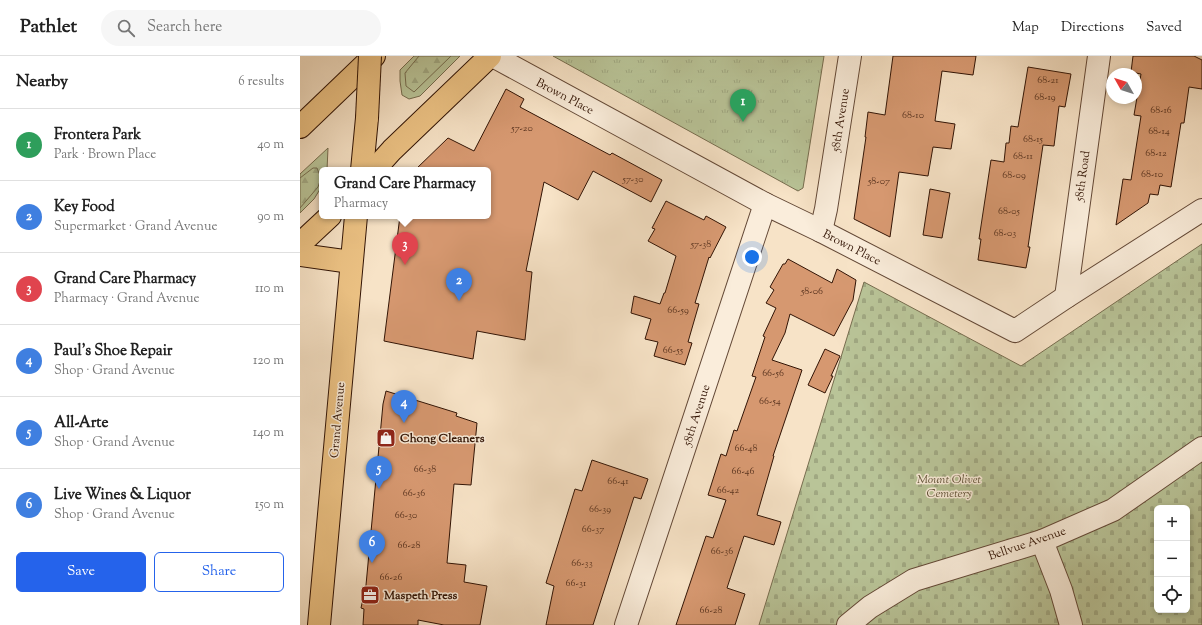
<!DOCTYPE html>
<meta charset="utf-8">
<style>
:root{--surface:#fff;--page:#f6f6f6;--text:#222;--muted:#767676;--line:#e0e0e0;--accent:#2563eb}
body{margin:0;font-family:"Sorts Mill Goudy",serif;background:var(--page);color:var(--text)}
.controls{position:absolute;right:12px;bottom:12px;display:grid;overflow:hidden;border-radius:6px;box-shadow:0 2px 6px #0003}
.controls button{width:36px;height:36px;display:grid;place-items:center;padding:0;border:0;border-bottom:1px solid var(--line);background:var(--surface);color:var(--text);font:20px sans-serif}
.compass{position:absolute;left:806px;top:12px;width:36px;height:36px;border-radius:50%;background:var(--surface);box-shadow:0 2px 6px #0003;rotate:309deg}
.you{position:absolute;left:452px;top:201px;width:14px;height:14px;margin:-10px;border:3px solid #fff;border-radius:50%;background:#1a73e8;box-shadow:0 0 0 6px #1a73e833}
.badge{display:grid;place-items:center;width:26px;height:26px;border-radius:50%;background:var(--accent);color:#fff;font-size:13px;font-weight:700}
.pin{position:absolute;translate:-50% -33px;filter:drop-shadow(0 1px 2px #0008)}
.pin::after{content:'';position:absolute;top:21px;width:14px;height:12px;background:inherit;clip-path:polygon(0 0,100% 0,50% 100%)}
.popup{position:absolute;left:19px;top:111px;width:172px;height:52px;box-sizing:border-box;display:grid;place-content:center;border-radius:6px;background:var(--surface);filter:drop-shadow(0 1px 3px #0005);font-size:13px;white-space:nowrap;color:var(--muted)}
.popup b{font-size:15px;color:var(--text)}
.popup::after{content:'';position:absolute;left:50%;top:100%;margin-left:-8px;border:8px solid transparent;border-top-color:var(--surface)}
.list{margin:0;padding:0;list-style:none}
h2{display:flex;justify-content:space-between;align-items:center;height:52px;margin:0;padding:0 16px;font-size:17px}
h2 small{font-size:13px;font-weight:400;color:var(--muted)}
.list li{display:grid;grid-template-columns:26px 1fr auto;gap:12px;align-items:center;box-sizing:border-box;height:72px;padding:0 16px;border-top:1px solid var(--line)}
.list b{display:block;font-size:15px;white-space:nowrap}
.list p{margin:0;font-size:13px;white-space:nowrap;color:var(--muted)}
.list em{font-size:13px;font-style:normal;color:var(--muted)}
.actions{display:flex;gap:8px;padding:12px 16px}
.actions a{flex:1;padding:9px 0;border:1px solid var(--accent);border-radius:6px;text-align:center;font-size:14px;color:var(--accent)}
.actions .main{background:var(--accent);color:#fff}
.icon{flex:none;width:22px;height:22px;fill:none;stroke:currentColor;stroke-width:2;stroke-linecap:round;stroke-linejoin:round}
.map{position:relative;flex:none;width:902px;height:569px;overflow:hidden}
header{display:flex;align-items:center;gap:24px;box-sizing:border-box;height:56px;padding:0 20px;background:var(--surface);border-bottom:1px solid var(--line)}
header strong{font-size:19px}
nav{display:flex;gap:22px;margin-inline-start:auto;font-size:14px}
.search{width:280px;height:36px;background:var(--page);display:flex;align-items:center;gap:10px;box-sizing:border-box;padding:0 14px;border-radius:22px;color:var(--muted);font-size:15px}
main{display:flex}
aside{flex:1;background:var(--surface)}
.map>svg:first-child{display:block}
.green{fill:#b9c498;stroke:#766c4e}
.forest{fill:url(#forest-firs);stroke:#766c4e}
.cemetery{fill:url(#cemetery-stones);stroke:#766c4e;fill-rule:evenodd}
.park{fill:url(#park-tufts);stroke:#766c4e}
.building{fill:#d69870;stroke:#321405}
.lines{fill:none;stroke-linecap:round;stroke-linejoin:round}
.minor-casing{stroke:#634836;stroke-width:24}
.major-casing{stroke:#321405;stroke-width:24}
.highway-casing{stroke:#321405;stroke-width:24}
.minor{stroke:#faeddb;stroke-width:22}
.major{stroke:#ecc284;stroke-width:22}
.highway{stroke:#ecc284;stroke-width:22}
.major-bridge-casing{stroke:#321405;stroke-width:24;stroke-linecap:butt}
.major-bridge{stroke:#ecc284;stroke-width:22}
.labels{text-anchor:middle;stroke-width:3;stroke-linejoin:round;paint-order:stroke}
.number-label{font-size:10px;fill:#5b3520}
.street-label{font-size:12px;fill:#321405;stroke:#faeddb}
.poi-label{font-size:12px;font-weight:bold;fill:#321405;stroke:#faeddb;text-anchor:start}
.park-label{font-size:12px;font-style:italic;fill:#615238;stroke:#faeddb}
</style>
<header>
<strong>Pathlet</strong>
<div class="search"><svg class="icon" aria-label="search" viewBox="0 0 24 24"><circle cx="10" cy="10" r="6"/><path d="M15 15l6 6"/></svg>Search here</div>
<nav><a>Map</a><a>Directions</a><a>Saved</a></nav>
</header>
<main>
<aside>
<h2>Nearby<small>6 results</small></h2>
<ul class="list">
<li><span class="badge" style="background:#2e9e5b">1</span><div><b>Frontera Park</b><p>Park · Brown Place</p></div><em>40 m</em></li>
<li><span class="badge" style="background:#3f7fe0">2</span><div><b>Key Food</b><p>Supermarket · Grand Avenue</p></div><em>90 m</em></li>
<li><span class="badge" style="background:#e0444e">3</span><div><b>Grand Care Pharmacy</b><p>Pharmacy · Grand Avenue</p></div><em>110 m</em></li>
<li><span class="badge" style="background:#3f7fe0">4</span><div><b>Paul's Shoe Repair</b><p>Shop · Grand Avenue</p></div><em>120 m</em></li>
<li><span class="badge" style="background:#3f7fe0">5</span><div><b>All-Arte</b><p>Shop · Grand Avenue</p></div><em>140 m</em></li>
<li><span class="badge" style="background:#3f7fe0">6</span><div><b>Live Wines &amp; Liquor</b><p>Shop · Grand Avenue</p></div><em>150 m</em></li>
</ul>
<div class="actions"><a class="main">Save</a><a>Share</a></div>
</aside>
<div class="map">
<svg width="902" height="569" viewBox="0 0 902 569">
<defs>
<pattern id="forest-firs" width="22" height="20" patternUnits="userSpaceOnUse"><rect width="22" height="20" fill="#b9c498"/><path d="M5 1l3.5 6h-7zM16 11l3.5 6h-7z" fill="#a0a882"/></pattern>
<pattern id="cemetery-stones" width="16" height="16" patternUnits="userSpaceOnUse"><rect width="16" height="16" fill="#b9c498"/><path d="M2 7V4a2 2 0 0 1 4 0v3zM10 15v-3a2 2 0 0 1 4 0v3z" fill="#a0a882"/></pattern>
<pattern id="park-tufts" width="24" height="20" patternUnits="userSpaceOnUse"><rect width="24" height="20" fill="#b9c498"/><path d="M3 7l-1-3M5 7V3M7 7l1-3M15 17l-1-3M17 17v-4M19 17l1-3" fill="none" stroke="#a0a882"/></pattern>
</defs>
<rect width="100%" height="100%" fill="#f7e3c7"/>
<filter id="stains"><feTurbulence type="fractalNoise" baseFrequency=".005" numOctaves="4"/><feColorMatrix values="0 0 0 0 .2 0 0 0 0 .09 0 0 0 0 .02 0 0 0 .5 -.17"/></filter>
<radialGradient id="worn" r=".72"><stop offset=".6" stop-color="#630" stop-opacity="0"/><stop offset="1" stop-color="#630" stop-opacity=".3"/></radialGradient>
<g class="green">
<polygon points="114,0 160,0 120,40 109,43 102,39 100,25 100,14"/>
<polygon points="28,92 27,114 22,114 22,130 14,143 0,157 0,118"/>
</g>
<g class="forest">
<polygon points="119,0 151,0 114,36 106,30 105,17"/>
<polygon points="13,112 17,112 21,122 18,131 0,152 0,122"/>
</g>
<path class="cemetery" d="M902,188V569H459L564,226L721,310ZM857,452H887V554H857Z"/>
<polygon class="park" points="253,0 524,0 503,132 498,135"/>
<g class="building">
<polygon points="593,0 676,0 673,19 642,15 635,65 655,68 651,93 633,91 628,120 599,116 590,181 554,163 566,81 565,81 568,56 585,59"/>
<polygon points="833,0 894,0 902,4 902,33 889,31 884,67 881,67 871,131 860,129 858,139 850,138 848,147 816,169 823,123 831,124 841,60 834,59 841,18 831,16"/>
<polygon points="728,11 771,18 765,51 759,50 754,90 743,89 728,191 730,191 726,212 678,204 681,183 679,183 691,104 704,106 706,87 709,87 711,70 718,71"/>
<polygon points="206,33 224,43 220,51 310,99 312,97 362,124 351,146 293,115 278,144 244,126 226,215 232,216 225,284 177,275 173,303 84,285 100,160 188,160 188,114 115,114 148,82 174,95"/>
<polygon points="630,133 650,137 642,182 623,179"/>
<polygon points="366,145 404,164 406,160 426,171 410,202 409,201 395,247 399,248 388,286 392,287 385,309 354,300 358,286 345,283 351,263 331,257 334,240 360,248 364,237 365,237 376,200 348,185 355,173 352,172"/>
<polygon points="488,203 532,227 537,213 556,224 553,244 534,280 490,258 485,277 472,304 502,314 473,400 474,400 457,459 481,466 474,489 444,480 427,532 445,538 435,569 376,569 406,480 413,482 426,444 408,439 421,398 426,400 434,374 437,375 456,321 452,320 465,281 463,280 476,252 466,247 474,234 470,231 483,208 485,208"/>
<polygon points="525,293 540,300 531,320 533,320 525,337 508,329"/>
<polygon points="86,335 157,357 156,360 177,367 171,429 154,428 147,507 166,509 164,526 187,530 180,569 144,569 118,564 118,569 63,569 64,553 61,552 66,529 83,348"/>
<polygon points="292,404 348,423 341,443 334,441 293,569 246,569 254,530 246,527 275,433 282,435"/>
</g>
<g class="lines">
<defs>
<g id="minor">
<polyline points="193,0 465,148 521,175 715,275 766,241 902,154"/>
<polyline points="521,175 526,153 550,0"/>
<polyline points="766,241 799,0"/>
<polyline points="742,485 761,534 771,569"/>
<polyline points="326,569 465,148"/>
<polyline points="548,569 570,551 614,524 742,485 813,454 902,392"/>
</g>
<g id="major">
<polyline points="62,114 67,62"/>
<polyline points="74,114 92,94 190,0"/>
<polyline points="0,188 30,160"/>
<polyline points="0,199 51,206"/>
<polyline points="19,569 56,160"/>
</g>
<polyline id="highway" points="0,71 74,0"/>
</defs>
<use href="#minor" class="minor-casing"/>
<use href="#major" class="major-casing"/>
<use href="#highway" class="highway-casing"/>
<use href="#minor" class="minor"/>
<use href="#major" class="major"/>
<use href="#highway" class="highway"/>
<defs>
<polyline id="major-bridge" points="67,62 70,0"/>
</defs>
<use href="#major-bridge" class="major-bridge-casing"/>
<use href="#major-bridge" class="major-bridge"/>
</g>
<defs>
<symbol id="shop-square" viewBox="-11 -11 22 22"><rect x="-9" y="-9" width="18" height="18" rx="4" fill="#8f2418" stroke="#faeddb"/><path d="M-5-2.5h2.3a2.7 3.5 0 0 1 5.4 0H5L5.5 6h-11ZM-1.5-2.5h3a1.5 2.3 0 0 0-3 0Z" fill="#fff"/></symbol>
<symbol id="office-square" viewBox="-11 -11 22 22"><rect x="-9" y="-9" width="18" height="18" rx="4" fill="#8f2418" stroke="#faeddb"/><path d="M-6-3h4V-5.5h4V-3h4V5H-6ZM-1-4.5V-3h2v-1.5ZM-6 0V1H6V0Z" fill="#fff"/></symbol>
</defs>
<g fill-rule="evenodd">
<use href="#shop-square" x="75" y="371" width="22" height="22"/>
<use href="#office-square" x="59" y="528" width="22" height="22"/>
</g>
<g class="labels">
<g class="number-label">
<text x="748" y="27">68-21</text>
<text x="745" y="44">68-19</text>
<text x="861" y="57">68-16</text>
<text x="613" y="62">68-10</text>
<text x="222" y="75">57-20</text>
<text x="859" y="78">68-14</text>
<text x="733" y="86">68-15</text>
<text x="856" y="100">68-12</text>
<text x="723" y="103">68-11</text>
<text x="852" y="121">68-10</text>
<text x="714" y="122">68-09</text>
<text x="333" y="126">57-30</text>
<text x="579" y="128">58-07</text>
<text x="709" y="158">68-05</text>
<text x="705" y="180">68-03</text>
<text x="401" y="191">57-38</text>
<text x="512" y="238">58-06</text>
<text x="378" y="257">66-59</text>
<text x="373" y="297">66-55</text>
<text x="473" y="320">66-56</text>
<text x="470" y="348">66-54</text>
<text x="446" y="395">66-48</text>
<text x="125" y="416">66-38</text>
<text x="443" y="418">66-46</text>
<text x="318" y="428">66-41</text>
<text x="428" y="437">66-42</text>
<text x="114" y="440">66-36</text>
<text x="300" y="456">66-39</text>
<text x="106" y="462">66-30</text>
<text x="293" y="476">66-37</text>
<text x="109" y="492">66-28</text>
<text x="422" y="498">66-36</text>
<text x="282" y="510">66-33</text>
<text x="91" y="524">66-26</text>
<text x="276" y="530">66-31</text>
<text x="411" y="557">66-28</text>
</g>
<g class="street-label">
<text transform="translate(265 40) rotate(28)" y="4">Brown Place</text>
<text transform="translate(540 64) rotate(-81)" y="4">58th Avenue</text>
<text transform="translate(782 120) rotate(-82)" y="4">58th Road</text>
<text transform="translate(552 191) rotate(27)" y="4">Brown Place</text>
<text transform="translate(396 359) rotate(-72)" y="4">58th Avenue</text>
<text transform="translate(37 364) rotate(-85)" y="4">Grand Avenue</text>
<text transform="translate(727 487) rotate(-19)" y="4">Bellvue Avenue</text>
</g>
<g class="poi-label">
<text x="100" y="386">Chong Cleaners</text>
<text x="84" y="543">Maspeth Press</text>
</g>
<g class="park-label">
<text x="649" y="427">Mount Olivet<tspan x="649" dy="14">Cemetery</tspan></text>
</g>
</g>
<rect width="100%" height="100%" filter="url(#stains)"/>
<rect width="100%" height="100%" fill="url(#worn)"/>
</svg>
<div class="controls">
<button>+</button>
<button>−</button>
<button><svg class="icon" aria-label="locate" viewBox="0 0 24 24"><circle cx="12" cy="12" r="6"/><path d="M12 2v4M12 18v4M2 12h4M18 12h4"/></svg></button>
</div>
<svg class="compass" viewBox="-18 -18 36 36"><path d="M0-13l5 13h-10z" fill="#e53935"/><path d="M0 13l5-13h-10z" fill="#767676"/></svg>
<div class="you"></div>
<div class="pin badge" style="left:443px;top:66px;background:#2e9e5b">1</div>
<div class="pin badge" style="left:159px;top:245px;background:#3f7fe0">2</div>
<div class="pin badge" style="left:105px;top:209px;background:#e0444e">3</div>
<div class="popup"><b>Grand Care Pharmacy</b>Pharmacy</div>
<div class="pin badge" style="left:104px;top:367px;background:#3f7fe0">4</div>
<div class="pin badge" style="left:79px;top:433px;background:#3f7fe0">5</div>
<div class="pin badge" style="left:72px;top:507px;background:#3f7fe0">6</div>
</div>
</main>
